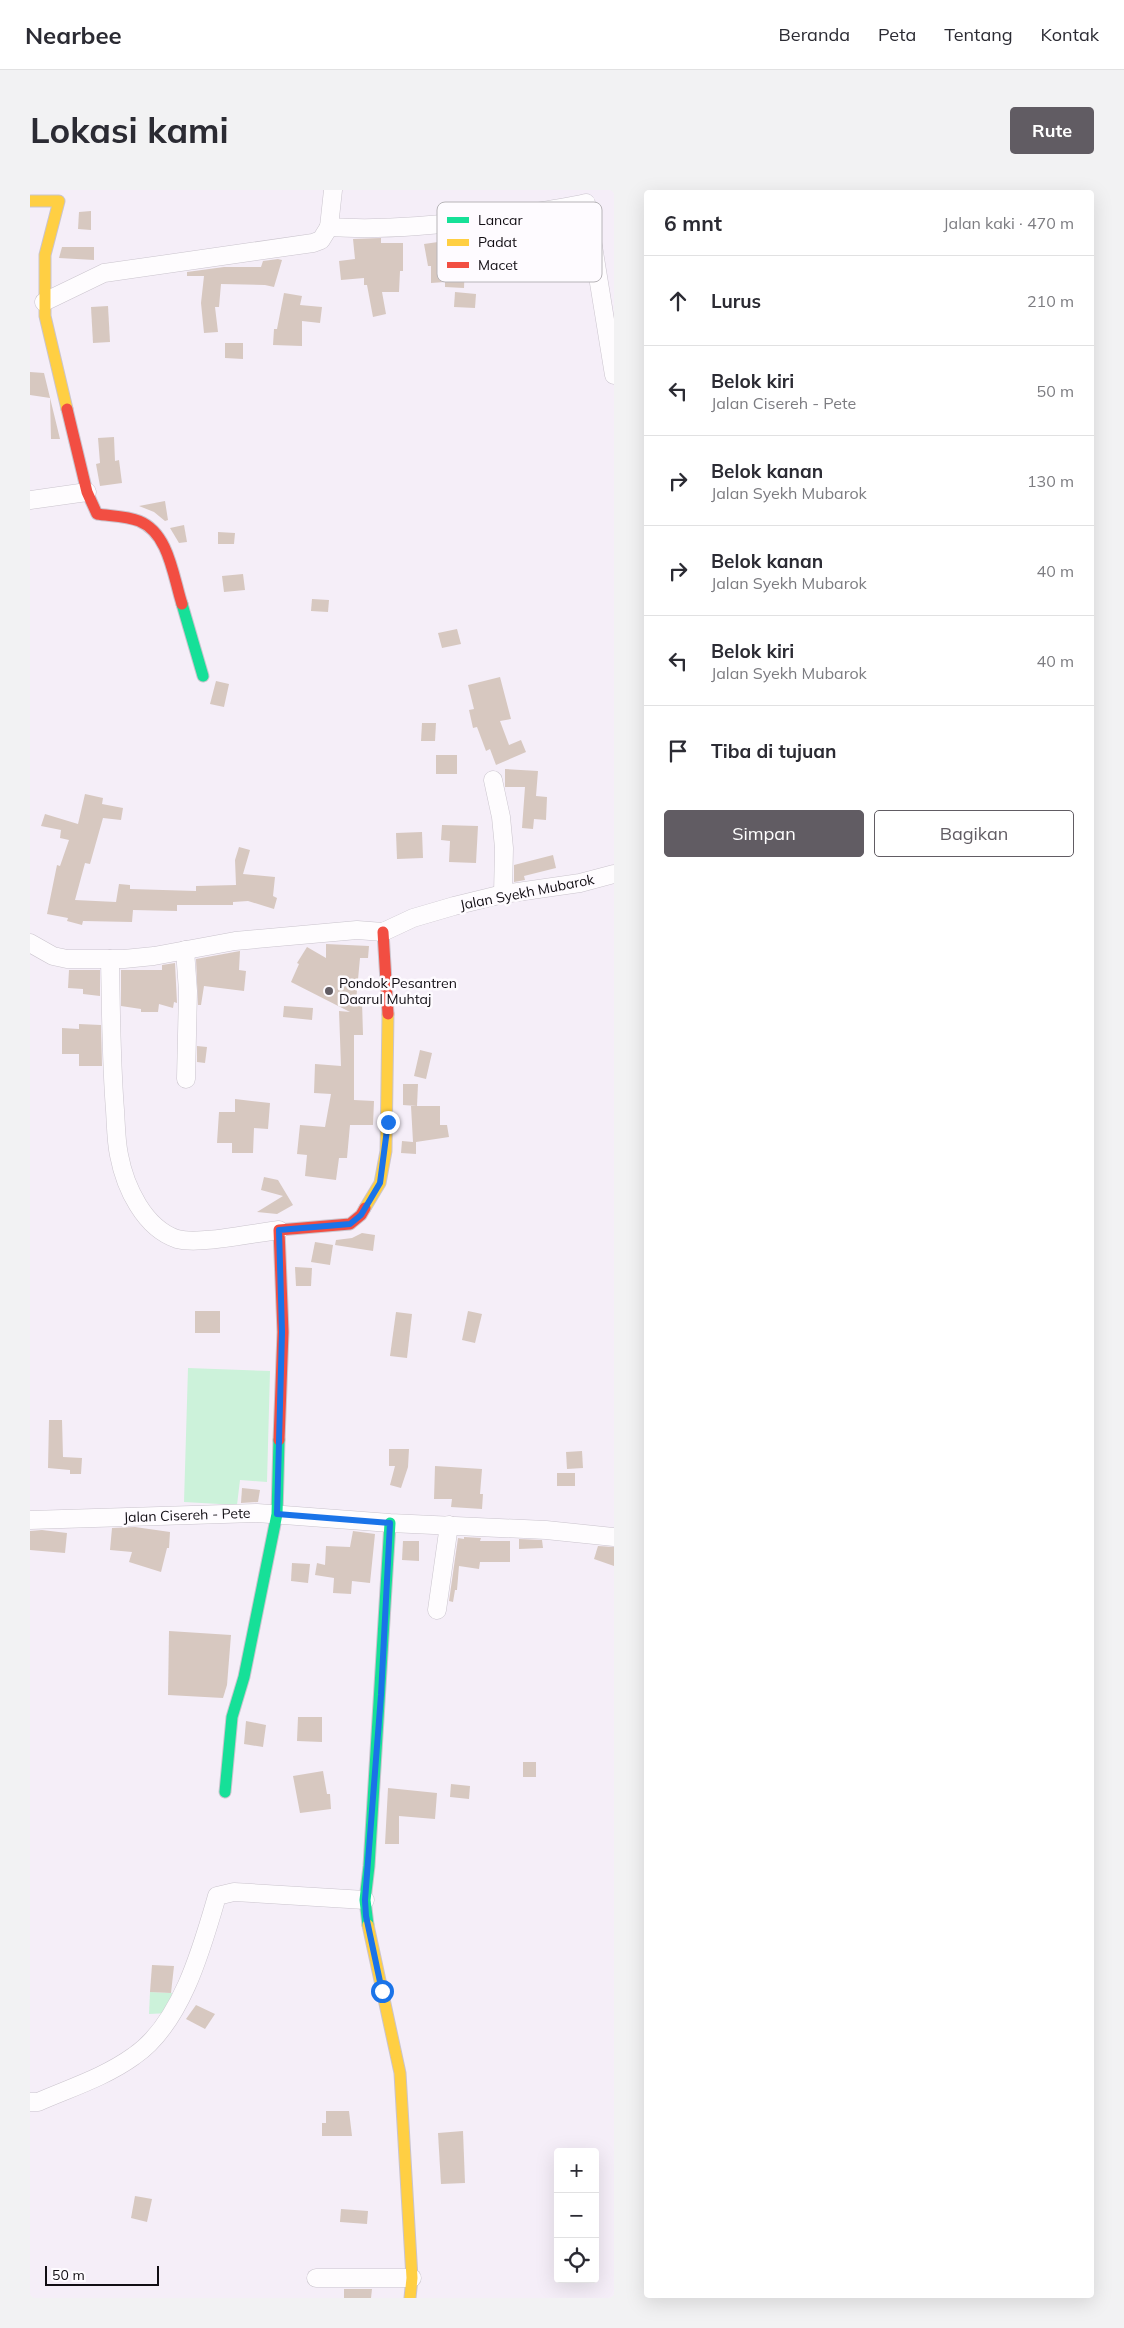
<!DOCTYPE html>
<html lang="id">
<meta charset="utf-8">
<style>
:root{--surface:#fff;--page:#f2f2f3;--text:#2b2b33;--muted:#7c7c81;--line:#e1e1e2;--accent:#615c63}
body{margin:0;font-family:Mulish,sans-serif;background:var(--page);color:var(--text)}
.controls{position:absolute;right:15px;bottom:15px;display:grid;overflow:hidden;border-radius:5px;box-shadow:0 5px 20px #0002}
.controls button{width:45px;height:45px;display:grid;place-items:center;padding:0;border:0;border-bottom:1px solid var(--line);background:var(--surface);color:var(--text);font:25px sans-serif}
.scale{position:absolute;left:15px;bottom:12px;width:114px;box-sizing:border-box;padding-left:5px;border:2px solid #110d13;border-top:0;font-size:14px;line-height:18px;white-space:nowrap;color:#110d13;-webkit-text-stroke:4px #fefbff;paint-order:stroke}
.stop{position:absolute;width:15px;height:15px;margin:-11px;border:4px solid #1a73e8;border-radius:50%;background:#fff}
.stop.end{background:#1a73e8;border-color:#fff;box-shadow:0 1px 5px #0008}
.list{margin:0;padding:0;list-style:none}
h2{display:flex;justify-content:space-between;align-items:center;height:65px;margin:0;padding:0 20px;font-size:21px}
h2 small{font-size:16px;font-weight:400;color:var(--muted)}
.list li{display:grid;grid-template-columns:32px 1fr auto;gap:15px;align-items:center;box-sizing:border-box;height:90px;padding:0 20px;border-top:1px solid var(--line)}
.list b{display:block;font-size:19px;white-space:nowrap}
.list p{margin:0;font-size:16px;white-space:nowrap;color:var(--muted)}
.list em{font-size:16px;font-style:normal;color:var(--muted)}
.actions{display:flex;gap:10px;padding:15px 20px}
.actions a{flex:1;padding:11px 0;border:1px solid var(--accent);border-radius:5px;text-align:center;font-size:18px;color:var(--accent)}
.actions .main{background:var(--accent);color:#fff}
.icon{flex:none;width:28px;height:28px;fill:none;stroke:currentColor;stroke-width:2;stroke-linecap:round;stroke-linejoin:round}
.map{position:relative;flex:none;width:584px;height:2108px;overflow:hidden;border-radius:5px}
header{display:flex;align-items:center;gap:30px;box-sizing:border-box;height:70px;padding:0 25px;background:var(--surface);border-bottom:1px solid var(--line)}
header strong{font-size:24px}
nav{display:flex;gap:28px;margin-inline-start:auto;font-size:18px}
.intro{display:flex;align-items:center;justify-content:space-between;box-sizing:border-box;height:120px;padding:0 30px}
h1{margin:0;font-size:35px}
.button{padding:12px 22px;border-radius:5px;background:var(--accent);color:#fff;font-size:18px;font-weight:700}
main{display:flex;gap:30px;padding:0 30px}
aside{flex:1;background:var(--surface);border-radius:5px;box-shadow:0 5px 20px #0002}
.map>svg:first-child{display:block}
.green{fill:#ccf2da}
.building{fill:#d7c8c0}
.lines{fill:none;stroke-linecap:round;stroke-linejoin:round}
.street-casing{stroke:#cac4cd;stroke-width:19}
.fast-casing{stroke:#cac4cd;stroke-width:13}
.slow-casing{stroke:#cac4cd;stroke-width:13}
.jam-casing{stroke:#cac4cd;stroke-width:13}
.street{stroke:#fefcfe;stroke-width:18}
.fast{stroke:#16e098;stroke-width:11}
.slow{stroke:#ffcf43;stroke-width:11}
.jam{stroke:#f24e42;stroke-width:11}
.route{stroke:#1a73e8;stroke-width:6}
.poi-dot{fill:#615c63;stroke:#fefbff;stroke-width:2}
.labels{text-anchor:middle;stroke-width:5;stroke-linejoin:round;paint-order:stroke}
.street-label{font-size:14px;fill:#110d13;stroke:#fefbff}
.poi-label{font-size:14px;fill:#110d13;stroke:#fefbff;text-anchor:start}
.key{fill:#fefbff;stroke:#b7b4b8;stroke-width:1}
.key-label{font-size:14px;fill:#110d13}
</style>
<header>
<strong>Nearbee</strong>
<nav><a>Beranda</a><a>Peta</a><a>Tentang</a><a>Kontak</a></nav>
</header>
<div class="intro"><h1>Lokasi kami</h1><a class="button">Rute</a></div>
<main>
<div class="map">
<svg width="584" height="2108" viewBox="0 0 584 2108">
<rect width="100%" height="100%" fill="#f5eef8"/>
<g class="green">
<polygon points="158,1178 240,1181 237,1292 210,1290 207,1315 154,1312"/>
<polygon points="120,1802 142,1803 139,1823 119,1824"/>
</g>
<g class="building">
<polygon points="61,21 61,40 48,39 49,22"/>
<polygon points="351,48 351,53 373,53 373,81 370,81 369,102 352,102 356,124 343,127 337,95 334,95 334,88 311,90 309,71 325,69 323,49"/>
<polygon points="408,52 409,57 440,52 443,70 435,71 434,98 415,97 415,92 401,93 401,76 398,76 394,54"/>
<polygon points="32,57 64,57 64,70 29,68"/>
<polygon points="248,69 252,70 244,97 235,95 191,94 189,117 185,117 188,142 174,143 171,113 174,86 157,86 157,82 194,77 231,77 233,71"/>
<polygon points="425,102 446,104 445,118 424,117"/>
<polygon points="254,103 272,106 270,115 292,117 290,133 272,131 272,156 243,155 244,139 247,139"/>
<polygon points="78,116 80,152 63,153 61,117"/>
<polygon points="195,153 213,153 213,169 195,168"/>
<polygon points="0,182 14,183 30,249 21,249 20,208 0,205"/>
<polygon points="84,247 85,271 89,270 92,293 70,296 66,274 70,273 68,248"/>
<polygon points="135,311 138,330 135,331 124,322 109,316"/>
<polygon points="154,335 157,352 149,353 140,338"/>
<polygon points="188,342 205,343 204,354 188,354"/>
<polygon points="213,384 215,400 194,402 192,386"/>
<polygon points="282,409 299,410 298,422 281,421"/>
<polygon points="427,439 431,454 412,458 408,443"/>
<polygon points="470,487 481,529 470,531 479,555 491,550 496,562 466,575 460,559 456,561 447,537 443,538 439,520 444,519 438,495"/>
<polygon points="186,491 199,494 194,517 180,514"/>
<polygon points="392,533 406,533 405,551 391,551"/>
<rect x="406" y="565" width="21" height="19"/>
<polygon points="475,579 508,581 506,606 517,607 516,630 504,629 503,639 492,638 495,597 475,597"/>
<polygon points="55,604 73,608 72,614 93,618 91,630 73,628 60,674 55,673 45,710 86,712 89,694 100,695 100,699 166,701 166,696 206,695 205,670 209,657 220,660 213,684 245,687 243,706 247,708 244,719 218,711 203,712 203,715 147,715 147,721 103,720 102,732 53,731 52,735 37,731 38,728 17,724 27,675 30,676 39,650 30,648 31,640 11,636 15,624 48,634"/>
<polygon points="412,635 448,636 446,673 419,672 420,651 411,650"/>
<polygon points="392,642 393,668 367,669 366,643"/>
<polygon points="523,665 526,678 494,686 495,690 484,692 484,675"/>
<polygon points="296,754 339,756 338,768 330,768 326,811 332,811 333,845 324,845 324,910 344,911 343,935 320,935 317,968 309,968 306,990 275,986 277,965 267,964 270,935 295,937 301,904 284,903 285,874 311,876 309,821 320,822 261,792 269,774 267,773 277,757 296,768"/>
<polygon points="210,761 209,780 216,781 214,801 174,796 171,815 168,815 166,769"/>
<polygon points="145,773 147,813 144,812 143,818 129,814 128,822 111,822 111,819 91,816 91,780 132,780 132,775"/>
<polygon points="39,780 70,780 70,806 53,804 53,799 38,798"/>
<polygon points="254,816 283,818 282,830 253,827"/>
<polygon points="49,834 71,835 72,876 49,876 49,864 32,864 32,838 49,839"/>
<polygon points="167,856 177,857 175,873 167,872"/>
<polygon points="390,860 402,863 396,889 384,886"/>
<polygon points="373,894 388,894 387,916 373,915"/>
<polygon points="205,909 240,913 238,939 224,938 223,963 202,963 202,953 187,953 189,922 205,922"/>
<polygon points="381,916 410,916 410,935 417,935 419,947 386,952 386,964 371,963 372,951 383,952"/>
<polygon points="234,987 248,990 263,1015 247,1024 227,1022 253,1006 231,1000"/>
<polygon points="332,1043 345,1045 343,1061 305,1055 306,1050 322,1048"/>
<polygon points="285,1052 303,1055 300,1075 281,1072"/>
<polygon points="265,1077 282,1078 281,1096 266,1096"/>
<rect x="165" y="1121" width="25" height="22"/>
<polygon points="438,1121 452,1124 445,1153 432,1150"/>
<polygon points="366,1122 382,1124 377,1168 360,1166"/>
<polygon points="19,1230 32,1230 33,1267 52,1268 51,1284 40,1284 40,1280 18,1278"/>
<polygon points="359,1259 379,1259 378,1277 371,1298 360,1295 365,1276 359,1276"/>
<polygon points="552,1261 553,1278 537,1279 536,1262"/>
<polygon points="405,1276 452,1279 450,1304 453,1304 452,1319 421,1317 422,1309 404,1309"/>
<rect x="527" y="1283" width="18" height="13"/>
<polygon points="212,1298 230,1300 228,1312 211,1313"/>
<polygon points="105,1337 140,1342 139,1358 137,1358 131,1382 99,1372 102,1362 80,1360 82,1338"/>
<polygon points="12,1340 37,1343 35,1363 0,1360 0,1341"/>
<polygon points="323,1341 345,1344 340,1393 322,1391 321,1404 303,1403 304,1388 285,1385 287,1373 295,1375 296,1356 320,1357"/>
<polygon points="434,1347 451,1348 450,1351 480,1351 480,1372 450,1372 449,1379 429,1376 427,1400 425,1400 423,1412 419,1411 428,1348 434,1349"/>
<polygon points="489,1349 512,1350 513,1358 489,1359"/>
<polygon points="373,1351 389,1351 389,1371 372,1370"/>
<polygon points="568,1356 584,1357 584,1376 564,1369"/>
<polygon points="262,1373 280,1374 278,1393 261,1391"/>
<polygon points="139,1441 201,1445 197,1495 193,1508 138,1505"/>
<polygon points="268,1527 292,1527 292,1552 267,1551"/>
<polygon points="216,1531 236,1535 233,1557 214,1554"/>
<rect x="493" y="1572" width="13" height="15"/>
<polygon points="293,1581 297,1604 300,1604 301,1619 270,1623 263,1586"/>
<polygon points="421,1594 440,1596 439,1609 420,1607"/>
<polygon points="358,1598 407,1603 405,1629 369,1626 369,1654 355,1654"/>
<polygon points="122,1775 144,1776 141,1803 120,1802"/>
<polygon points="166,1815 185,1824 175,1839 156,1829"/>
<polygon points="296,1921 319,1921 322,1946 292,1946 292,1933 296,1933"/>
<polygon points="433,1941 435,1993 411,1994 408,1943"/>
<polygon points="105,2006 122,2009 117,2032 101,2028"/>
<polygon points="311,2019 338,2021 337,2034 310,2032"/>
<polygon points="314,2099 342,2099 341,2108 314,2108"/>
</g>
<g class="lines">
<defs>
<g id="street">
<path d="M303,0L299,37C359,41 417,34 477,26C504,22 531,19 556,13L584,185"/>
<polyline points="14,112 74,83 283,53 291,50 299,37"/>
<polyline points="0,310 57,302"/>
<polyline points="463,590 471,627 474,658 473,704"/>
<polyline points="0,753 23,766 37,769 94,769 124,766 205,751 327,740 353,742 383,728 424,716 473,704 550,693 584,684"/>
<polyline points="155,760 158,801 156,889"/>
<path d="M80,769C81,819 81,870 85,920C86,935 86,951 89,965C95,997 114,1038 147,1049C169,1055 224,1043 249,1040"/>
<polyline points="0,1330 227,1323 360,1333 516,1340 584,1347"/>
<polyline points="407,1420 419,1335"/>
<path d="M0,1912H8C40,1898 75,1887 104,1866C151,1834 172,1758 187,1706L204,1702L335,1710"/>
<polyline points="286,2088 382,2088"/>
</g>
<g id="fast">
<polyline points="152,414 173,486"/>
<polyline points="195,1602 202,1527 214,1487 247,1324 249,1250"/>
<polyline points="338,1735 335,1710 339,1676 360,1333"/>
</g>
<g id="slow">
<polyline points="0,11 29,11 15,65 15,126 37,219"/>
<polyline points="335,1018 350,993 356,961 358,824"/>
<polyline points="338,1735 370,1883 382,2088 380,2108"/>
</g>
<g id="jam">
<path d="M37,219L57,302L67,324C80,326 97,326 109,331C139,343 143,386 152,414"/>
<polyline points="353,742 358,824"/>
<polyline points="249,1250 253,1142 249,1040 320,1034 331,1025 335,1018"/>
</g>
</defs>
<use href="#street" class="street-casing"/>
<use href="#fast" class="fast-casing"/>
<use href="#slow" class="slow-casing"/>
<use href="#jam" class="jam-casing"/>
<use href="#street" class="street"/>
<use href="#fast" class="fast"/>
<use href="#slow" class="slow"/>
<use href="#jam" class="jam"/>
</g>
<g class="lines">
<polyline class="route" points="352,1801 336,1726 335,1710 351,1505 360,1333 247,1324 252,1142 249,1040 320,1034 331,1025 350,993 358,932"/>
</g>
<circle class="poi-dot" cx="299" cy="801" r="5"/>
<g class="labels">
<g class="street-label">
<text transform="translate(497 702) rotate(-11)" y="5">Jalan Syekh Mubarok</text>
<text transform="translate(157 1325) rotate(-2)" y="5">Jalan Cisereh - Pete</text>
</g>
<g class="poi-label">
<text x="309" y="798">Pondok Pesantren<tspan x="309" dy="16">Daarul Muhtaj</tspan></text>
</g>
</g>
<rect x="407" y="12" width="165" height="80" rx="8" class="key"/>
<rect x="417" y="27" width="22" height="6" fill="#16e098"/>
<rect x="417" y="49" width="22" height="7" fill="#ffcf43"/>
<rect x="417" y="72" width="22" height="6" fill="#f24e42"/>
<g class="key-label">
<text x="448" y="35">Lancar</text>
<text x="448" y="57">Padat</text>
<text x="448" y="80">Macet</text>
</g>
</svg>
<div class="controls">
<button>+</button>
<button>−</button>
<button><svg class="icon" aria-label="locate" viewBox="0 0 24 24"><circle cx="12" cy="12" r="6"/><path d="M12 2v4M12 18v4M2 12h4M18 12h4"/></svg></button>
</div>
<div class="scale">50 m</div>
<div class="stop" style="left:352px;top:1801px"></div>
<div class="stop end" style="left:358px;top:932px"></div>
</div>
<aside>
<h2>6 mnt<small>Jalan kaki · 470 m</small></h2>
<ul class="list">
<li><svg class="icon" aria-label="ahead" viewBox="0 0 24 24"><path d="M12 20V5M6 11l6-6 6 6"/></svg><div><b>Lurus</b></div><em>210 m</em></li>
<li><svg class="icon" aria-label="left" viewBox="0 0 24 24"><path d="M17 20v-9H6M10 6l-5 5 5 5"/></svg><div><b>Belok kiri</b><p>Jalan Cisereh - Pete</p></div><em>50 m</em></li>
<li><svg class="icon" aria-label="right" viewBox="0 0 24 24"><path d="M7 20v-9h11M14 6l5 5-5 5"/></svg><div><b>Belok kanan</b><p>Jalan Syekh Mubarok</p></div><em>130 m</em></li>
<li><svg class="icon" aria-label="right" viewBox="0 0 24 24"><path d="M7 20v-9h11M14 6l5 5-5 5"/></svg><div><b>Belok kanan</b><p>Jalan Syekh Mubarok</p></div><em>40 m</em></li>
<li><svg class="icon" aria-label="left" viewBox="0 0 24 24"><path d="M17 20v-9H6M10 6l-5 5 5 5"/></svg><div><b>Belok kiri</b><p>Jalan Syekh Mubarok</p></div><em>40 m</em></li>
<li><svg class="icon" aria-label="arrive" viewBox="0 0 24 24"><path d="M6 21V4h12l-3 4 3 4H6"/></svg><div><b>Tiba di tujuan</b></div></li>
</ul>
<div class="actions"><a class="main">Simpan</a><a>Bagikan</a></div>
</aside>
</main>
